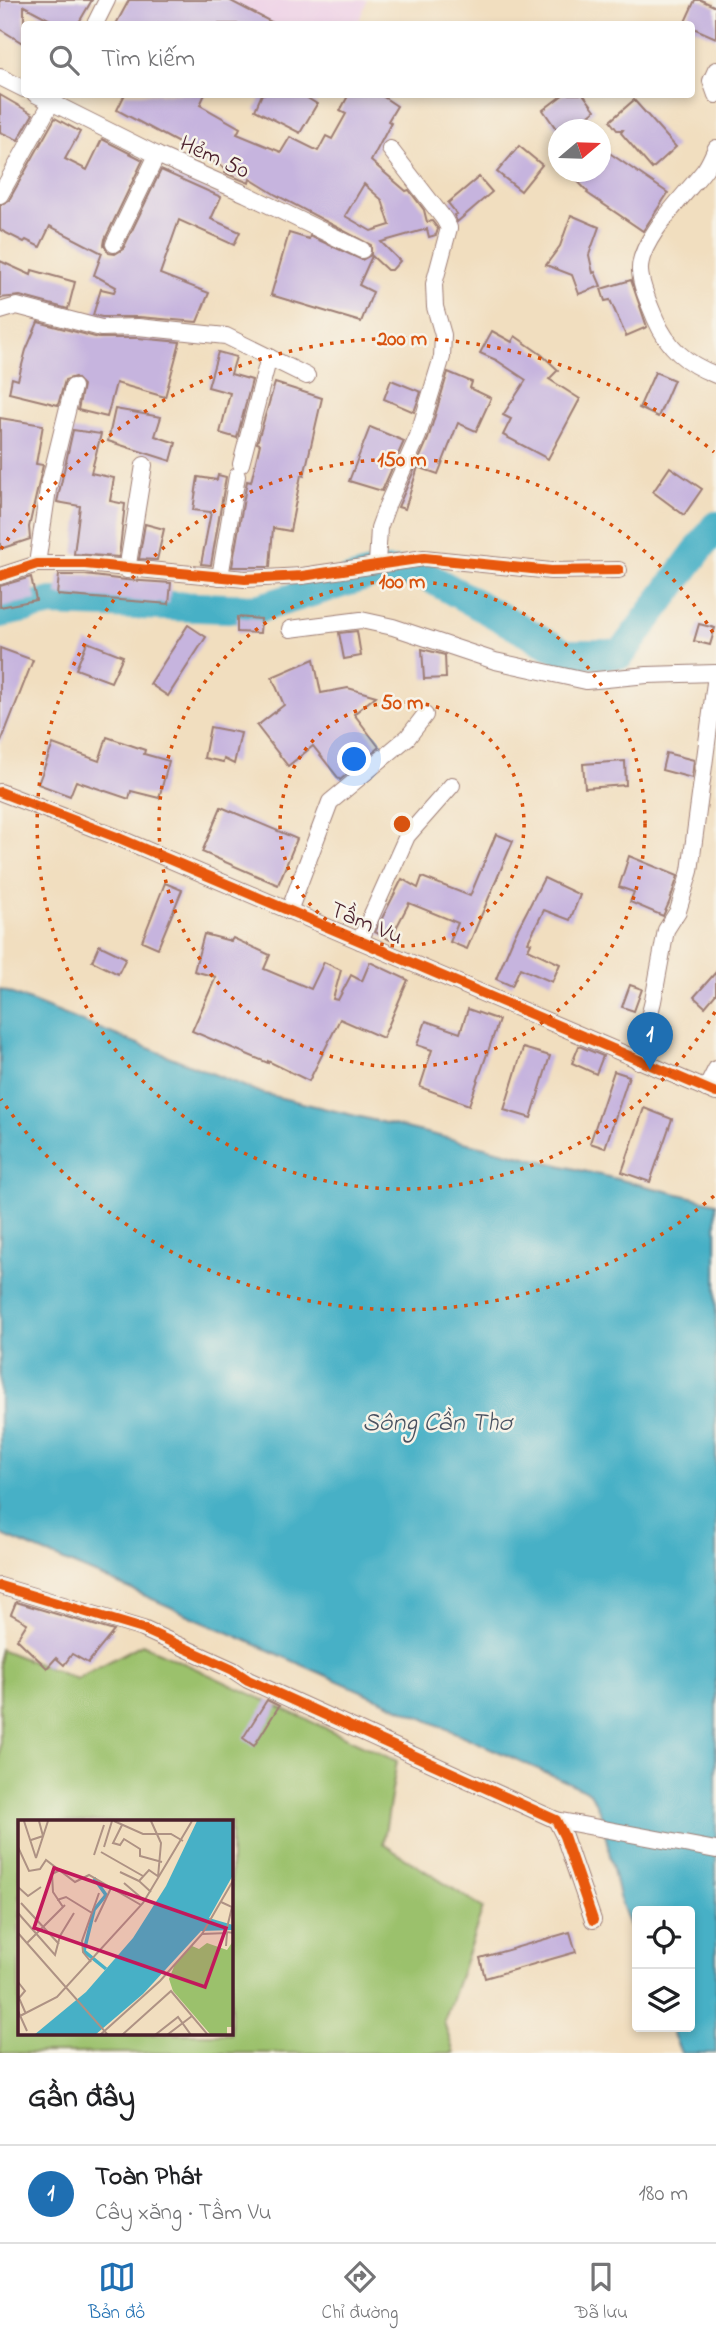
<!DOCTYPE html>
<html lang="vi">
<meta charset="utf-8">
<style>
:root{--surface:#fff;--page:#f6f6f6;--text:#202124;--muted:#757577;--line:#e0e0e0;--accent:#1f6fb2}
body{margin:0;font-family:"Indie Flower",sans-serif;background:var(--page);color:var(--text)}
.controls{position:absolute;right:21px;bottom:21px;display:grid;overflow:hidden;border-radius:7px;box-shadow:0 4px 10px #0003}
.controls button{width:63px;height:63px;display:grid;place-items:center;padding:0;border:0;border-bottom:2px solid var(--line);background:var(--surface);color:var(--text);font:35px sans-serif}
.compass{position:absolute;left:548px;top:119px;width:63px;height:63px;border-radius:50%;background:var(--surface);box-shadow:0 4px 10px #0003;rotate:71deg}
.you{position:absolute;left:355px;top:760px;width:24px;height:24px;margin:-18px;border:5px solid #fff;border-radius:50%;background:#1a73e8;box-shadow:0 0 0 10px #1a73e833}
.badge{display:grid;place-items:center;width:46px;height:46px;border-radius:50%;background:var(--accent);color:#fff;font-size:23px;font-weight:700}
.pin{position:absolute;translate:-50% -58px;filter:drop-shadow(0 2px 4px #0008)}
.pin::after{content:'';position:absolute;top:37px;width:24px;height:21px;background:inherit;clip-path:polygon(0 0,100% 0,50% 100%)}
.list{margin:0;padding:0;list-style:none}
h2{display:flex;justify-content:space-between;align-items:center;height:91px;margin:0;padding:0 28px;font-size:30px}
h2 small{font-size:23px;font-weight:400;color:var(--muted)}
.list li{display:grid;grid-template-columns:46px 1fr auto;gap:21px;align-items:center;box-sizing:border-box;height:98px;padding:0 28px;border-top:2px solid var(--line)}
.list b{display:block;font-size:26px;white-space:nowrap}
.list p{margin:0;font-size:23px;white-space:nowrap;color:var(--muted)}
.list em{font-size:23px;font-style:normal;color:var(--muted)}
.icon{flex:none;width:38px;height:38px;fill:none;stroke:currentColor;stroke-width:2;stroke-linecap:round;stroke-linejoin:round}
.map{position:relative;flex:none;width:716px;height:2053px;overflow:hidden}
.search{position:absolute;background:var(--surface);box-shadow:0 4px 10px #0003;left:21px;right:21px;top:21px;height:77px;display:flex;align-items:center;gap:18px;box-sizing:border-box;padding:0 24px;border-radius:7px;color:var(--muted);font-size:26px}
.sheet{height:189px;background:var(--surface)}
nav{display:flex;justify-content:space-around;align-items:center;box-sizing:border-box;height:98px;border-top:2px solid var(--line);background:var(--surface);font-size:19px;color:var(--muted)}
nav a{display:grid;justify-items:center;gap:4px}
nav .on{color:var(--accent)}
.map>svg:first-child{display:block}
.built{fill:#eed0e7}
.green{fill:#9bc16c;stroke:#72704c;stroke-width:2;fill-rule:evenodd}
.water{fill:#47b0c6;stroke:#486878;stroke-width:2}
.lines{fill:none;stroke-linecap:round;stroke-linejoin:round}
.river{stroke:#47b0c6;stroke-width:30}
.building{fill:#c6b4de;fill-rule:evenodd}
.minor-casing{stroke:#9e7e75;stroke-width:18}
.minor{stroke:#fff;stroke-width:16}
.cycleway-casing{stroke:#f7f3e8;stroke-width:15}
.cycleway{stroke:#e8590c;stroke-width:10}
.ring{fill:none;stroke:#d8530f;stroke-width:3.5;stroke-dasharray:3.5 7}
.labels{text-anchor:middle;stroke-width:5;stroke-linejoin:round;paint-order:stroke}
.street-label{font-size:24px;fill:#4a1f2b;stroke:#f7f3e8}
.water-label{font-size:26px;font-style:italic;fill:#495261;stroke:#f7f3e8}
.inset-river{fill:none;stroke:#47b0c6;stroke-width:3.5}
.inset-road{fill:none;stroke:#ae9284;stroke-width:2}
.view{fill:#c2185b;fill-opacity:0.15;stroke:#c2185b;stroke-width:3.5}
.inset-edge{fill:none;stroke:#4a1f2b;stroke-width:3.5}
.centre{fill:#d8530f;stroke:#f7f3e8;stroke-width:3.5}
.ring-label{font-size:21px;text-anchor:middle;font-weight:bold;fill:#d8530f;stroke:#f7f3e8;stroke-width:5;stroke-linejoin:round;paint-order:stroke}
</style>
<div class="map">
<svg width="716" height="2053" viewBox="0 0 716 2053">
<rect width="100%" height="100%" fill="#f7f3e8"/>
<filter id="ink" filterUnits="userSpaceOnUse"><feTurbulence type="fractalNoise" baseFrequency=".0143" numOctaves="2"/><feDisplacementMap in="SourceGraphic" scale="14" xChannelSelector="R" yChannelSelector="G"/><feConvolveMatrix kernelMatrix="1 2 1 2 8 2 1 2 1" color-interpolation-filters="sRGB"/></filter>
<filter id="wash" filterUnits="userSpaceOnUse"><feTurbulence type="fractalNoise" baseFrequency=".00686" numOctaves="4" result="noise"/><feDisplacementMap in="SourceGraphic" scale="28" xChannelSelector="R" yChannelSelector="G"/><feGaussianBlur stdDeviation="1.57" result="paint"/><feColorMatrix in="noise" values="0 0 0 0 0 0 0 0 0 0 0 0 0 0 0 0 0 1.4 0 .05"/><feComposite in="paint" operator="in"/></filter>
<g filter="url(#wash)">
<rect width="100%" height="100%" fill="#f1debf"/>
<polygon class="built" points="186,0 367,0 358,24 201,24 179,14"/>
<path class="green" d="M142,1644L397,1761L383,1844L483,1908L444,2022L454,2053H0V1649L76,1679ZM19,1822H231V2034H19Z"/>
<polygon class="water" points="0,989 261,1093 716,1203 716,2053 681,2053 670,2027 690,2027 690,1911 637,1911 637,1944 619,1897 601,1814 590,1792 107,1579 0,1534"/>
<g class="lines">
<polyline class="river" points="0,613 52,602 256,609 379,572 421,573 566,654 621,654 716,526"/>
</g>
<g id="blocks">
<g class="building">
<polygon points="0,0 92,0 78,24 58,24 24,6 24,44 0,29"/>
<polygon points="129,0 229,0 275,24 116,24"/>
<polygon points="695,0 701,0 716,7 716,38 691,27 691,24 684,24"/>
<path d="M125,94H205L200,105L240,128L237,134L281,152L290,137L318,151L326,136L332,139L346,114L340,111L349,94H379L397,106L388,121L391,123L371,161L406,191L409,190L424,210L427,222L432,221L438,229L436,235L429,237L427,229L381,242L400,261L392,270H387L372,256L359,285L373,292L361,322L271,295L289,233L309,239L310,236L362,260L371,255V245L276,195L250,179L249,183L225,173L227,169L117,110ZM364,184L382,200L390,225L371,231L345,216Z"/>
<polygon points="262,94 301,94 317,104 300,133 255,110"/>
<polygon points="564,94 583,94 595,110 571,130 557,130 543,110"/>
<polygon points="0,95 33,114 18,140 0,132"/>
<polygon points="634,100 676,147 652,169 621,133 623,130 617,130 610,121"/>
<polygon points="55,118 80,132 65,159 87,170 102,139 143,160 105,239 104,245 109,253 115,254 123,249 161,170 221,197 211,219 240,232 234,245 179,220 160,274 209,293 197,322 139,317 102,317 93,315 101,289 114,292 116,287 94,275 102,253 50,226 40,247 26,240 24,242 0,230 0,205 9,200"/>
<polygon points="519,146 542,165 521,191 497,172"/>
<polygon points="608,152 668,193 643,231 587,193 588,192 569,172 600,172 600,163"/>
<polygon points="479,177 492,192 457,222 454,215 457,214 448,203"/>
<polygon points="571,215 599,227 589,255 593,273 595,272 601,286 579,294 572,275 546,265 560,246"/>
<polygon points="0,261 31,275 32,270 75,282 68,309 20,296 0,298"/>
<polygon points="631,280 647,327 626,336 610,300 605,301 601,289"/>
<polygon points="38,322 99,338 138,338 180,342 165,397 116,383 107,417 78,410 83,385 75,377 65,380 58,405 9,393 12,378 18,380 26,350"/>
<polygon points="492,331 512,342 515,336 542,355 558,370 549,379 580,399 548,459 503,435 511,419 503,415 526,380 496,360 480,353"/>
<polygon points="218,352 236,357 231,374 252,380 237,438 220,433 230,393 208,387"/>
<polygon points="448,372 472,382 470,388 491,398 476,431 458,423 438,474 418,467 405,509 398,507 428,439"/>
<polygon points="655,372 674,380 658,417 639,408"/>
<polygon points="391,380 421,392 414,412 384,399"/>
<polygon points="275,383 322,398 304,476 301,475 290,531 273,528 270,567 232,567 247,481 251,482 260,444 257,443"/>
<polygon points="115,409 161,417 155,436 176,443 171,461 108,441"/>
<polygon points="0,418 43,425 36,464 43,465 29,527 30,539 0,549"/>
<polygon points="370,427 404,441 382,491 349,481"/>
<polygon points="73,430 101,434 91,473 114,478 110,501 125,504 119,557 74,554 80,506 57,502"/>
<polygon points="670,467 702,489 684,515 653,492"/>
<polygon points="218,475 226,477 211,565 201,564 211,512 193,510 198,477 217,480"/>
<polygon points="145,524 164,529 157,560 139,559"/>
<polygon points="59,575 85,575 126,580 171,583 169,604 57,595"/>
<polygon points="31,577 36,600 0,607 0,586"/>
<polygon points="237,617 261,619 260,633 237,632"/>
<polygon points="699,624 715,628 710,645 694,641"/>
<polygon points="188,625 206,637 168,696 150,684"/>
<polygon points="357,631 361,656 344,659 339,633"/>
<polygon points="87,642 123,656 111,682 76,669"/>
<polygon points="0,648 33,660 1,742 0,742"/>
<polygon points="422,649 445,655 446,678 424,679"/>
<polygon points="314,659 321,693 348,688 376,696 354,714 379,747 340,780 313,746 288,766 257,726 284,705 272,677"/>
<polygon points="210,727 241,733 234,764 224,759 223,762 204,758"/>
<polygon points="107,737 145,750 144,754 169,761 159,798 131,791 129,799 76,781 70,796 38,784 53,744 99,761"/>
<polygon points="666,753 694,760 692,778 662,770"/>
<polygon points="625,761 626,785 585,788 583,764"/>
<polygon points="221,807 297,839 278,885 202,852"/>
<polygon points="496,834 513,841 467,949 450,942 458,923 409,903 390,940 375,932 402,879 418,888 422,877 470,896"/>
<polygon points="629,856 678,876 669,903 663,916 630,902 634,892 619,887"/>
<polygon points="544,878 580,895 570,920 544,910 528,942 531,943 528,949 560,964 552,982 520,968 512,986 496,979 514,936"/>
<polygon points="165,883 182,890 158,948 142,941"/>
<polygon points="204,934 231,941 233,938 270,955 264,969 311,989 324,962 341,970 333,999 338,1000 351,975 362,981 370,962 408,980 383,1038 340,1019 309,1081 268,1061 268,1063 192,1031 216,977 194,971"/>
<polygon points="99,945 126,958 118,974 92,961"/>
<polygon points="716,972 716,994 705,1007 694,997"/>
<polygon points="630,985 642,989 634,1011 622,1007"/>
<polygon points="468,1009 499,1020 469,1105 420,1087 432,1050 417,1045 426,1021 460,1033"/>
<polygon points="579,1046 603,1056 596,1074 572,1063"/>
<polygon points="523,1048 550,1056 531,1118 504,1110"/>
<polygon points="614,1071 629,1076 605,1148 590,1143"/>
<polygon points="644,1108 672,1119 650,1182 622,1172"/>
<polygon points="16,1602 114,1631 88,1663 72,1654 64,1665 56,1658 47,1668 17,1639 27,1623 11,1614"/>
<polygon points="267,1700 279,1706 254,1746 243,1738"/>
<polygon points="570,1932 576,1952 485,1978 480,1958"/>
</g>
</g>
</g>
<g filter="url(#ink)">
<use href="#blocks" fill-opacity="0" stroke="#9e7e75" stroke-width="2"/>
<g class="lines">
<defs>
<g id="minor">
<polyline points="95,24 107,0"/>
<polyline points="716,70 711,81 716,95"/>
<polyline points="0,77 24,89"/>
<polyline points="35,94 157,155 246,194 362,250"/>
<path d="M716,148C712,156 709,165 703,172C685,195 638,241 640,271C641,287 649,303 655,318C668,348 685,363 716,375"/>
<polyline points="0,195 56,94"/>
<polyline points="114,244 157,155"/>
<polyline points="0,311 17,306 101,328 138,327 226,336 307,376"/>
<polyline points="241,464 269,357"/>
<polyline points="37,564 48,489 73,387"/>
<polyline points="377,564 379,528 388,503 418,436 442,357 443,335 435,307 434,284 449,228 444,219 390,149"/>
<polyline points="127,570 144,465"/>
<polyline points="0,576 37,564 85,564 245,579 302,576 424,558 551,571 619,570"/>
<polyline points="220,577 237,476"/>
<polyline points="290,629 361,620 393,627 495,661 586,681 647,675 716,673"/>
<polyline points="0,792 119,838 716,1093"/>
<polyline points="289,911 330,802 408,737 425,715"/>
<polyline points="360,941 407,836 452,785"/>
<polyline points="638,1061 653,1001 666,930 678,911 690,871 716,675"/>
<polyline points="706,1089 716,1069"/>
<polyline points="0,1586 143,1629 233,1670 248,1680 556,1820 564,1836 593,1920"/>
<polyline points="556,1820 716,1850"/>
</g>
</defs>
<use href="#minor" class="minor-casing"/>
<use href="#minor" class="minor"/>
<defs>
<g id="cycleway">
<polyline points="0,576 37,564 85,564 245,579 302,576 424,558 551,571 619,570"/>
<polyline points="0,792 119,838 716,1093"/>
<polyline points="0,1586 143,1629 233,1670 248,1680 556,1820 564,1836 593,1920"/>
</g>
</defs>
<use href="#cycleway" class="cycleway-casing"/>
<use href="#cycleway" class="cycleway"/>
</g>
</g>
<g class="ring">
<circle cx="402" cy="824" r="122"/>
<circle cx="402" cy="824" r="243"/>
<path d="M715 1012A365 365 0 1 1 715 636"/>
<path d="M714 1196A486 486 0 0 1 1 1099M1 549A486 486 0 0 1 714 452"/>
</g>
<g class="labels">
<g class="street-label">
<text transform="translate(215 156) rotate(24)" y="8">Hẻm 50</text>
<text transform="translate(367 922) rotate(23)" y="8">Tầm Vu</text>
</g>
<g class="water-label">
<text x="437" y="1430">Sông Cần Thơ</text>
</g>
</g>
<g transform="translate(18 1820)">
<rect width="215" height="215" fill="#f1debf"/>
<path d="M215,121V207H209V215H193L155,171L151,159L157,144L174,126L181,129L189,123L209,130Z" fill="#9bc16c"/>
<path d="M179,1H215V55L191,98L215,105V110L183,111L125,174L77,215H16L68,172L115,118L148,66Z" fill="#47b0c6"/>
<path class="inset-river" d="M76,58L88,75L76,90L66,131L88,149"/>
<path class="inset-road" d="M6,1L18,38M96,1L125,14H153L165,21M133,1L143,23L140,57M104,5L95,23L102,25L106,19L122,29V36L144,42M13,20L25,16L21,1M0,27L11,51L22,49L28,40L57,62L71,55L123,85M86,27L94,1M83,32L125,56M76,35L86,5M18,38L30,1M42,50L34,54L35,72L45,87M102,52L121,61M106,63L127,81M0,67L10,76L23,67M133,72L121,61L131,50L141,57M39,80L48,77L74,93M203,82L214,87L208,112L216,113M3,83L41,124M0,93L37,135L42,116L56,93M77,102L93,68M0,113L90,215M184,114L216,59M9,123L47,85M73,142L65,132L64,121L81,73M0,162L7,171L1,178L8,194M0,191L9,211M0,197L39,177L125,83L174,1M82,215L142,161L184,114L209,113L208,126M104,215L153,171L190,215M137,215L160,197L173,215M149,215L174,196"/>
<path class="view" d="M36,48L208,108L187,167L16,108Z"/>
<rect width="215" height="215" class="inset-edge"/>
</g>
<circle cx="402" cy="824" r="10" class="centre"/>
<g class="ring-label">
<text x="402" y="345">200 m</text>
<text x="402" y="466">150 m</text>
<text x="402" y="588">100 m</text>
<text x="402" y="709">50 m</text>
</g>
</svg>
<div class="controls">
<button><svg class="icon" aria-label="locate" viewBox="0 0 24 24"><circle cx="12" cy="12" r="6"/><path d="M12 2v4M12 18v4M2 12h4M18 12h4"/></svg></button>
<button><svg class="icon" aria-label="layers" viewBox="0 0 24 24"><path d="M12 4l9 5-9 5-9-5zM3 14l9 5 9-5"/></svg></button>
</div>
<svg class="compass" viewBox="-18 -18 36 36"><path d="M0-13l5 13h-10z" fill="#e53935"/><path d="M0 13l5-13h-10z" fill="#757577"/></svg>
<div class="you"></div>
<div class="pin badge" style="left:650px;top:1070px">1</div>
<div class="search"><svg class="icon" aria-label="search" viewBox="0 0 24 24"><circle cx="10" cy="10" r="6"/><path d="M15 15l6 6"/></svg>Tìm kiếm</div>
</div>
<section class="sheet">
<h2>Gần đây<small></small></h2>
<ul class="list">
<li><span class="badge">1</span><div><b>Toàn Phát</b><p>Cây xăng · Tầm Vu</p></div><em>180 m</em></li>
</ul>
</section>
<nav>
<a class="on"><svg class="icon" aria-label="map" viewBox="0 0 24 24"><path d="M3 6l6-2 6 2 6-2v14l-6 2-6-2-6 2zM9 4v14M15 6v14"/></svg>Bản đồ</a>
<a><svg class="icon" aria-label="directions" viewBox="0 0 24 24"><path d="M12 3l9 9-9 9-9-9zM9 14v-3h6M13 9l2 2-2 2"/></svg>Chỉ đường</a>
<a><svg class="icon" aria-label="saved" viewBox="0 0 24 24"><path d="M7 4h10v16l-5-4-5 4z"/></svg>Đã lưu</a>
</nav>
